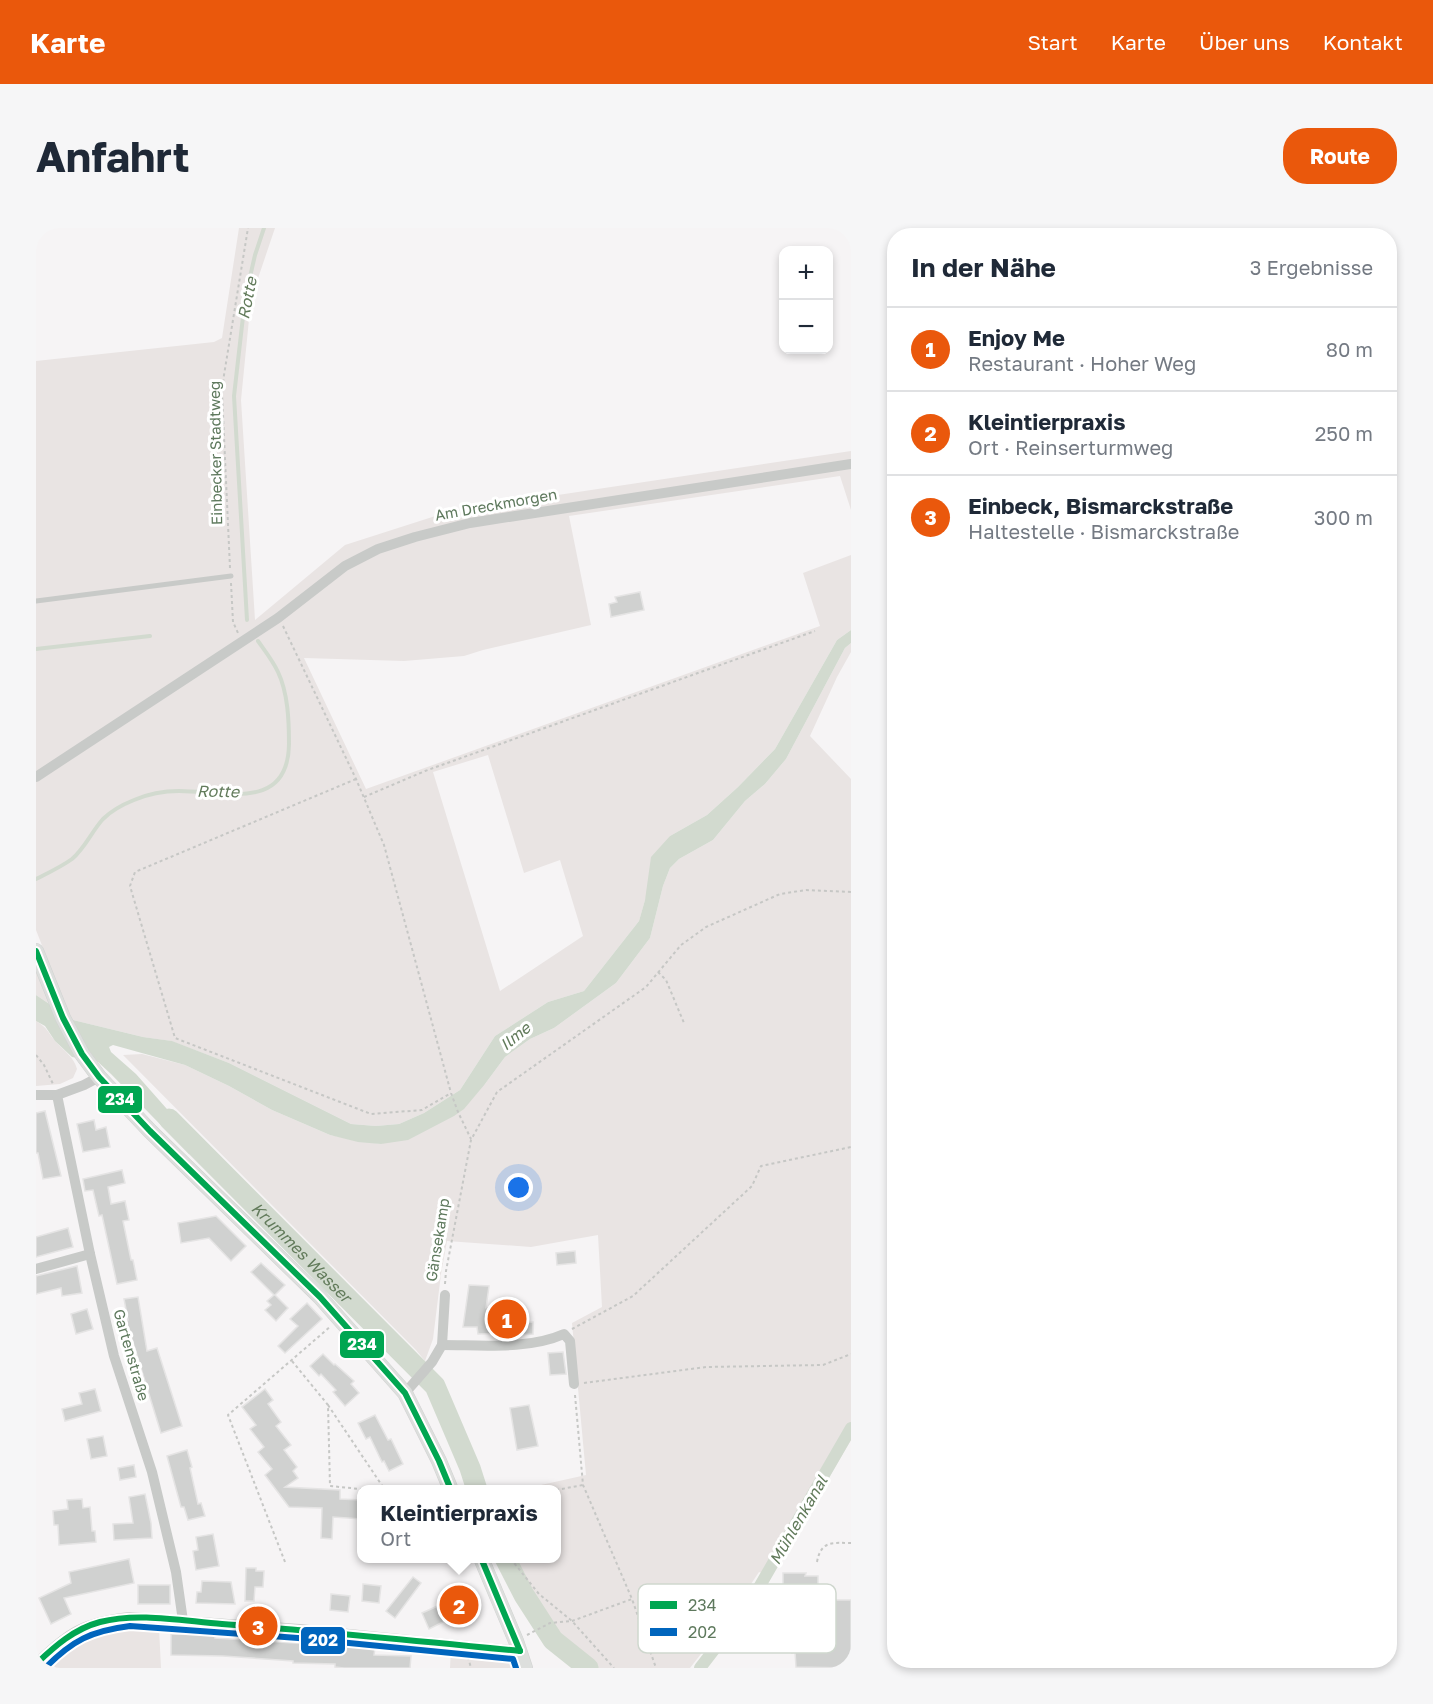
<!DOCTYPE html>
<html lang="de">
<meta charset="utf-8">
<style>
:root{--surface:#fff;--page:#f6f6f7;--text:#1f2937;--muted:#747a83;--line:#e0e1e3;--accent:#ea580c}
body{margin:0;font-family:"Golos Text",sans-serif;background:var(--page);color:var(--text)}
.controls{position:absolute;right:18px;top:18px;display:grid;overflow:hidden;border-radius:12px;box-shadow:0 3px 9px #0003}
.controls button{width:54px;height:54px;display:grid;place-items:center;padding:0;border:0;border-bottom:2px solid var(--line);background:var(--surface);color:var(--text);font:30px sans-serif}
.you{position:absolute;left:483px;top:960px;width:21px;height:21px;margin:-15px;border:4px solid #fff;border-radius:50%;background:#1a73e8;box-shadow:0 0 0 9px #1a73e833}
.badge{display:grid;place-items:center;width:39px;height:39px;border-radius:50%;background:var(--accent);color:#fff;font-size:20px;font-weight:700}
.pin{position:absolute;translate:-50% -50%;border:3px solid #fff;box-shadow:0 2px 6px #0006}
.popup{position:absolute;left:321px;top:1257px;width:204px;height:78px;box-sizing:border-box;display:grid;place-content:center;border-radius:12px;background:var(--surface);filter:drop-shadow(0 2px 4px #0005);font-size:20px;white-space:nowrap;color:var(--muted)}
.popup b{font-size:22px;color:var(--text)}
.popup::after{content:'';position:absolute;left:50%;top:100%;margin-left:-12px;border:12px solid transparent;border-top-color:var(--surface)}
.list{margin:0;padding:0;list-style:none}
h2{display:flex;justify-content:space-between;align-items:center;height:78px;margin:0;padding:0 24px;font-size:26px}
h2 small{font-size:20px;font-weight:400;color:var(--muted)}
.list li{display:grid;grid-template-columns:39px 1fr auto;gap:18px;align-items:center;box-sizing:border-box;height:84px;padding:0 24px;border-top:2px solid var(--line)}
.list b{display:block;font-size:22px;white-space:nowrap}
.list p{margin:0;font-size:20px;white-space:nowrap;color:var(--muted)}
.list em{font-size:20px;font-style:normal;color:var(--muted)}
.map{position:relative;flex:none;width:815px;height:1440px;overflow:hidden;border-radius:24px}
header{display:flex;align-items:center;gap:36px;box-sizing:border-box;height:84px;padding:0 30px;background:var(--accent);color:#fff}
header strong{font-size:28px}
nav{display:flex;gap:33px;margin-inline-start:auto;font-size:21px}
.intro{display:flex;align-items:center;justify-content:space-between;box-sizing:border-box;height:144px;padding:0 36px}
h1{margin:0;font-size:42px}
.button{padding:15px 27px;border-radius:24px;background:var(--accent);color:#fff;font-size:21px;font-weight:700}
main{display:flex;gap:36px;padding:0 36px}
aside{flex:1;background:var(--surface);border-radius:24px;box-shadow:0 3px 9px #0003}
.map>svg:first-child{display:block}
.green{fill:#e9e4e3;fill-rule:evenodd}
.water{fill:#d2dacf}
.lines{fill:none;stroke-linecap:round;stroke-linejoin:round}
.stream{stroke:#d2dacf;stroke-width:4}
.canal{stroke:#d2dacf;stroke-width:12}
.river{stroke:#d2dacf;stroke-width:21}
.building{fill:#d0d1d0;stroke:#e5e4e4;stroke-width:1.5}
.secondary-casing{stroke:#d1d2d1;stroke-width:16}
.path{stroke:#c6c7c5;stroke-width:2;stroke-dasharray:3 3;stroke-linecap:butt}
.lane{stroke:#c8cac8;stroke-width:5}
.street{stroke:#c8cac8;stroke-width:10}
.secondary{stroke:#dddfdd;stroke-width:15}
.bus-1-casing{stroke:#fff;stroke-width:10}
.bus-2-casing{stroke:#fff;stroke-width:10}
.bus-1{stroke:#00a651;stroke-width:6}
.bus-2{stroke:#0065bd;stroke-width:6}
.labels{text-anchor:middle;stroke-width:6;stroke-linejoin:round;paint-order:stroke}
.street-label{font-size:15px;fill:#5e795d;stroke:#fff}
.water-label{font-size:16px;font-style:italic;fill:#627b5b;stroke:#fff}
.key{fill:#fff;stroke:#cfd7ce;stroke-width:1.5}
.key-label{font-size:16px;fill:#5e795d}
.line-badge{stroke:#fff;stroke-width:2}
.badge-label{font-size:16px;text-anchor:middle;font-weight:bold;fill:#fff}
</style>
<header>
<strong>Karte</strong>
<nav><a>Start</a><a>Karte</a><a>Über uns</a><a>Kontakt</a></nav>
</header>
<div class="intro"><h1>Anfahrt</h1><a class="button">Route</a></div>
<main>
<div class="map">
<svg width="815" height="1440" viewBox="0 0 815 1440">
<rect width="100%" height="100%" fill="#f6f4f5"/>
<g class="green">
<path d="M203,0H239L215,71L205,172L219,392L309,317L415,283L815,223V282L804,248L533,288L555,397L447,422L428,428L368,433L268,430L330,561L784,398L767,345L815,327V402L801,412L739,521L702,559L671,587L634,608L609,672L603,693L548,763L512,774L459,808L424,862L388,885L363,896L340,898L315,896L193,835L135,813L107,809L37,792L0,767V732L14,738L0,702V133L178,114L186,110ZM452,527L488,645L524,632L547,708L464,763L397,544Z"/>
<polygon points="815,415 815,424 801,449 774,508 815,551 815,1212 735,1348 723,1344 689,1395 654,1440 543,1440 512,1414 485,1372 463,1331 520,1330 520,1262 487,1261 550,1247 536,1095 566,1079 562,1007 495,1019 411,1013 405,1046 397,1111 389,1133 380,1122 87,827 106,826 149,837 193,858 236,882 294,907 345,916 449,856 469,829 494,811 518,800 580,755 614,710 627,658 634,640 643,631 677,612 709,573 729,556 750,531 809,420"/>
<path d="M0,793C12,800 12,805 20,814C28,823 38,829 41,841L37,850L24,856L0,858Z"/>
<polygon points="72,1399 123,1400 125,1440 20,1440 15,1435 37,1411"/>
<polygon points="415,1421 479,1426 482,1440 414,1440"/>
</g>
<polygon class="water" points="815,402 815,415 809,420 750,531 729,556 709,573 677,612 643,631 634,640 627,658 614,710 580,755 518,800 494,811 469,829 449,856 428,881 418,888 372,912 345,916 322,914 294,907 236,882 193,858 149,837 77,817 73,819 75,824 100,846 153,906 153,926 75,846 62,834 36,829 19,813 9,798 0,793 0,767 37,792 107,809 136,813 193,835 315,896 340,898 363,896 388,885 424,862 459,808 512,774 548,763 603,693 609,672 615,629 634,608 671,587 702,559 739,521 801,412"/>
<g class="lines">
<g class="stream">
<polyline points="211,392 198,168 209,71 219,27 228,0"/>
<polyline points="0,421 114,408"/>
<path d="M0,651C12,645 25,639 36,631C49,620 56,603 67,591C75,583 88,576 98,572C112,566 128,563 143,563C189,563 252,584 253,516C253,493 252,465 242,444C237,433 229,423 222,413"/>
</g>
<polyline class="canal" points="664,1440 714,1375 815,1200"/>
<g class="river">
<path id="s1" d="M133,891L399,1158L434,1240L441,1262"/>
<polyline points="469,1330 488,1367 517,1412 552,1440"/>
</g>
</g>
<g class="building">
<polygon points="604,364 608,382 575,389 573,376 581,374 579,369"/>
<polygon points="9,883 25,948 7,951 2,925 0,925 0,885"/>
<polygon points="58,892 60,902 70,899 74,919 47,924 41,896"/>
<polygon points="86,942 89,955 72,959 75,976 89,973 93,992 87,993 95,1032 97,1032 101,1052 81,1056 66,987 63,988 57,962 49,963 47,951"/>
<polygon points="180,988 210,1018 195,1033 173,1010 145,1015 142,995"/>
<polygon points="32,1000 37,1019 0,1029 0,1009"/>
<polygon points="539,1023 540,1035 521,1037 520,1025"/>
<polygon points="225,1035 249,1057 239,1067 252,1080 240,1093 229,1082 235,1077 231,1073 238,1067 215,1044"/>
<polygon points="41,1038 46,1065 26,1068 25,1060 0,1066 0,1048"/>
<polygon points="433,1057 453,1058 450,1080 487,1078 487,1095 497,1094 497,1106 483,1107 483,1109 470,1110 470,1105 442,1106 441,1099 427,1099"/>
<polygon points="102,1069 111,1123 121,1120 146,1198 125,1205 96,1111 91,1112 87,1093 92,1092 88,1071"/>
<polygon points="271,1075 286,1091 249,1125 242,1118 262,1098 254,1091"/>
<polygon points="51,1081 57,1101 40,1106 35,1086"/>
<polygon points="527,1124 530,1146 514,1147 512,1125"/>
<polygon points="287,1126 298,1137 299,1136 318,1153 315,1156 323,1165 309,1178 297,1164 300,1162 285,1146 283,1148 274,1138"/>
<polygon points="59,1161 65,1183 29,1193 26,1181 46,1176 43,1165"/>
<polygon points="229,1161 237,1172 232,1176 245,1194 240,1198 255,1217 248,1222 261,1239 257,1243 262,1250 249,1259 304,1262 304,1271 326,1272 326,1291 297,1289 296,1311 285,1310 286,1280 253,1279 229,1247 236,1241 222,1224 228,1219 214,1201 220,1197 206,1179"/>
<polygon points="493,1177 502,1218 481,1222 474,1180"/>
<polygon points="339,1187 352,1212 355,1211 367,1236 353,1243 348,1233 346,1234 334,1209 330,1211 322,1195"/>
<polygon points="67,1208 71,1228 55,1231 51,1211"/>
<polygon points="151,1222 156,1239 154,1240 162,1276 165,1275 169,1288 152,1292 148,1279 145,1279 131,1228"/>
<polygon points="98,1237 100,1249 84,1252 82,1240"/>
<polygon points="109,1266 115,1295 116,1310 78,1312 77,1296 97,1295 93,1269"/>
<polygon points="46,1271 47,1280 54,1279 56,1303 59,1303 60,1314 23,1317 22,1297 18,1297 17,1283 32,1281 31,1272"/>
<polygon points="177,1306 183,1338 160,1342 157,1323 162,1322 160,1309"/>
<polygon points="93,1331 98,1355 28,1370 35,1386 15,1396 3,1370 35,1355 33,1344"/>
<polygon points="210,1340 220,1340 220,1343 228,1343 227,1359 219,1359 218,1373 209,1373"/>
<polygon points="747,1345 770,1345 769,1348 782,1348 782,1360 747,1359"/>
<polygon points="377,1349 385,1355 359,1390 350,1383"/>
<polygon points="166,1353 195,1354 199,1376 160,1375 161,1364 165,1364"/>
<polygon points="327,1356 345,1358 343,1375 326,1373"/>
<rect x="102" y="1357" width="32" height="19"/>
<polygon points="431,1361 440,1381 431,1385 433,1389 425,1393 423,1389 414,1393 413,1391 393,1401 386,1385 406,1376 405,1373"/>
<polygon points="295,1366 314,1368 312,1384 294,1382"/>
<polygon points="793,1372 815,1372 815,1440 760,1439 759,1424 756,1425 756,1403 743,1403 742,1384 794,1383"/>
<polygon points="135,1406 179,1407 179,1410 339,1420 338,1427 375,1428 374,1440 308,1440 299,1439 299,1436 257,1435 257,1433 187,1428 135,1427"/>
</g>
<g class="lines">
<defs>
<g id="secondary">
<polyline points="0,723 27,790 46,826 63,849 114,903 284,1069 369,1165 403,1233 415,1262"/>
<polyline points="445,1330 480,1413 489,1440"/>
</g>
</defs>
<use href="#secondary" class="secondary-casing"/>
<g class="path">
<polyline points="194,340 186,165 188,147 212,0"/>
<polyline points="195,355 197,394 202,405"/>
<polyline points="247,398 320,551 348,617 415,865 422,884 435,911"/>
<polyline points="320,551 99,644 94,658 139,810 335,886 386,882 415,865"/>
<polyline points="328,569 389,543 779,403"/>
<polyline points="622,744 630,752 648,795"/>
<polyline points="0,827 8,837 17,856"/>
<polyline points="409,1056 410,1043 435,912 461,864 610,759 645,717 670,699 744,666 770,662 815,664"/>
<polyline points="536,1101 597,1068 716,958 725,938 815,919"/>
<polyline points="256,1133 292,1177 294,1258 334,1262"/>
<polyline points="548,1155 670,1139 787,1137 815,1126"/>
<polyline points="539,1167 547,1257 596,1371 620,1440"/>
<polyline points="292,1177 349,1262"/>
<polyline points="520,1262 547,1257"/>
<polyline points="476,1330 478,1335 503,1366 536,1393 578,1440"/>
<polyline points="249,1334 192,1187 295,1098"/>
<path d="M781,1334C785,1312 797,1315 815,1315"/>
<polyline points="491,1407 514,1395 536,1393 596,1371"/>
<polyline points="432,1429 435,1440"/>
</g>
<polyline class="lane" points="0,373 195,348"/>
<g class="street">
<polyline points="0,549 242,390 309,338 342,321 379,309 434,295 815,236"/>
<polyline points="0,867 21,867 48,857 63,849"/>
<polyline points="21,867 54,1026 78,1128 116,1244 140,1344 147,1393"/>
<polyline points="0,1041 54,1026"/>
<path d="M406,1117C445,1117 492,1122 528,1106L534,1113L538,1156"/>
<polyline points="369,1165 396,1134 406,1117 409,1067"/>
<path d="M0,1436C32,1404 48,1394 94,1389L263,1401L484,1423"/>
</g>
<use href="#secondary" class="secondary"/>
<defs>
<g id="bus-1">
<polyline points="0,723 27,790 46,826 63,849 114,903 284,1069 369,1165 403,1233 415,1262"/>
<polyline points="445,1330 484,1423"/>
<path d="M0,1436C19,1418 38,1401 64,1394C102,1384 147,1393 186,1396C285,1403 385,1413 484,1423"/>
</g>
<path id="bus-2" d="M9,1440C37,1412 55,1403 94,1398L262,1410L477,1431L480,1440"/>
</defs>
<use href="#bus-1" class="bus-1-casing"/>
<use href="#bus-2" class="bus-2-casing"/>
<use href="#bus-1" class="bus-1"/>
<use href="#bus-2" class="bus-2"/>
</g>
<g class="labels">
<g class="street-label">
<text transform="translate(180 225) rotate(-91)" y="5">Einbecker Stadtweg</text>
<text transform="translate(460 277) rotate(-10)" y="5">Am Dreckmorgen</text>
<text transform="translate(402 1012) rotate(-81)" y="5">Gänsekamp</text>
<text transform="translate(95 1127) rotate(74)" y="5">Gartenstraße</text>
</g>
<g class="water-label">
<text transform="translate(211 70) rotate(-79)" y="6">Rotte</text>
<text transform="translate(182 563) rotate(1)" y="6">Rotte</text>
<text transform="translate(479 808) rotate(-39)" y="6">Ilme</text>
<text dy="6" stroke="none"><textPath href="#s1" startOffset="188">Krummes Wasser</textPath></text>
<text transform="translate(762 1292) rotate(-60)" y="6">Mühlenkanal</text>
</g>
</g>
<rect x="602" y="1356" width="198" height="69" rx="9" class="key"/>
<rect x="614" y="1373" width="27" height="8" fill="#00a651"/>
<rect x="614" y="1400" width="27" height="8" fill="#0065bd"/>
<g class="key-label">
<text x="652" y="1383">234</text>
<text x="652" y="1410">202</text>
</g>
<g class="line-badge">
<rect x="61" y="857" width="46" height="29" rx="6" fill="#00a651"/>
<rect x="303" y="1102" width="46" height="29" rx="6" fill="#00a651"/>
<rect x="264" y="1398" width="46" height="29" rx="6" fill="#0065bd"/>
</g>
<g class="badge-label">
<text x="84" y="877">234</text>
<text x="326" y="1122">234</text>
<text x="287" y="1418">202</text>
</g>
</svg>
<div class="controls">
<button>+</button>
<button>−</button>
</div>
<div class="you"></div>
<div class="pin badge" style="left:471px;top:1091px">1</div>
<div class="pin badge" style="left:423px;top:1377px">2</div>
<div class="popup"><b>Kleintierpraxis</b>Ort</div>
<div class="pin badge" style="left:222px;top:1398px">3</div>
</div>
<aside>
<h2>In der Nähe<small>3 Ergebnisse</small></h2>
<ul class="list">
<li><span class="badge">1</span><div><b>Enjoy Me</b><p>Restaurant · Hoher Weg</p></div><em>80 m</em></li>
<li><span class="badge">2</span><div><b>Kleintierpraxis</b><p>Ort · Reinserturmweg</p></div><em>250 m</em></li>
<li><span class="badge">3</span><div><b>Einbeck, Bismarckstraße</b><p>Haltestelle · Bismarckstraße</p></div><em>300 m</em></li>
</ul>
</aside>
</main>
